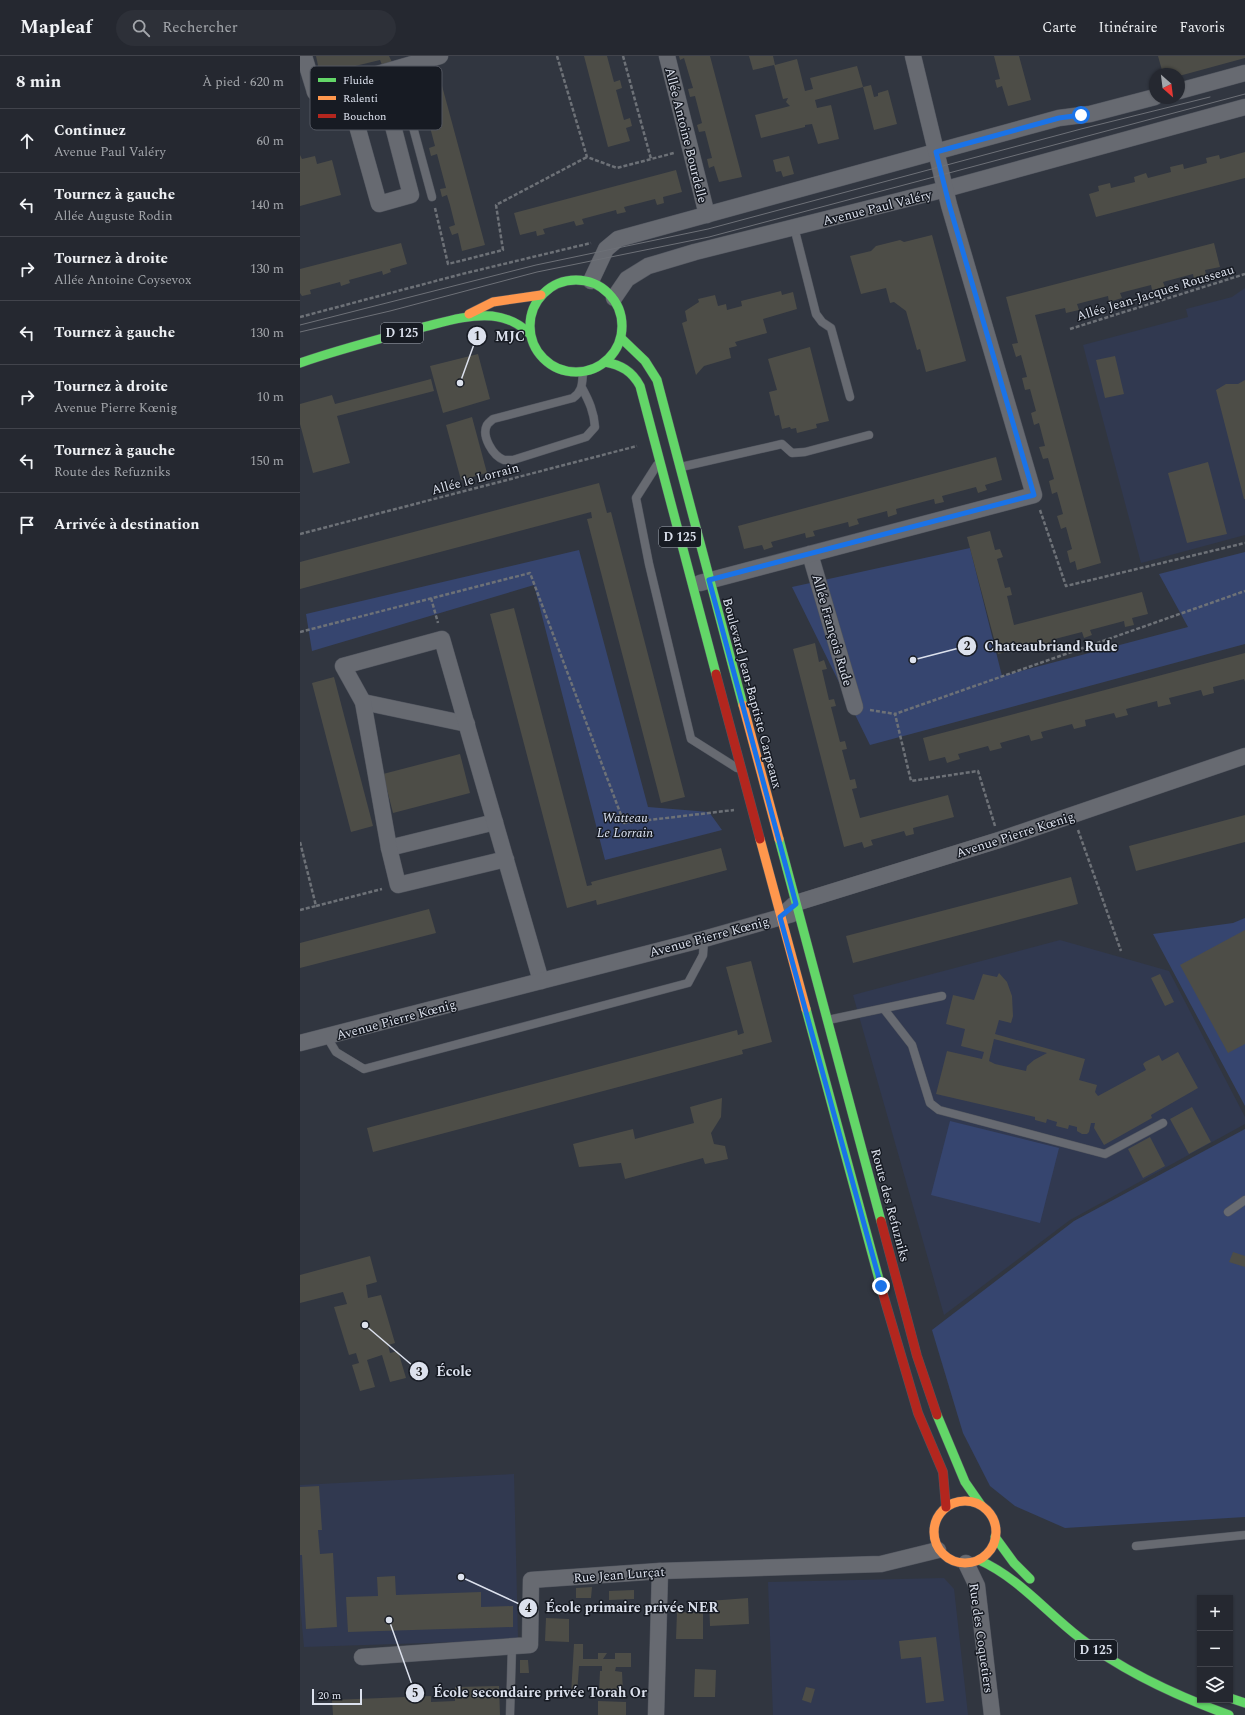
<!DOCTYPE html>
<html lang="fr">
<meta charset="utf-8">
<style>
:root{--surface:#252830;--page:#2d3038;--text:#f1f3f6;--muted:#a3a6ab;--line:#42444c}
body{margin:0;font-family:Spectral,serif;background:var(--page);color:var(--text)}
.controls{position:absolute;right:12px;bottom:12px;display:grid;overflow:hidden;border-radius:0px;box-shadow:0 1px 3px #0004}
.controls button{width:36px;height:36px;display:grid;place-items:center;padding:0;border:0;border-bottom:1px solid var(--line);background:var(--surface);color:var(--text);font:20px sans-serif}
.compass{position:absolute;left:849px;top:12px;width:36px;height:36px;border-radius:50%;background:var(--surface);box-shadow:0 1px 3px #0004;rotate:152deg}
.scale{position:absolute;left:12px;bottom:10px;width:50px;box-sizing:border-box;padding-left:4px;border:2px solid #dce1ed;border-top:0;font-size:11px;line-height:14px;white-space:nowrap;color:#dce1ed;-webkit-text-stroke:3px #171b23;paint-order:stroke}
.stop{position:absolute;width:12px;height:12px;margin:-9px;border:3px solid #1a73e8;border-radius:50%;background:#fff}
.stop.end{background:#1a73e8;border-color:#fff;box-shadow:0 1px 4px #0008}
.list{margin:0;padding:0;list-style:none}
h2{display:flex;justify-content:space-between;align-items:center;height:52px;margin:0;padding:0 16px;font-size:17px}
h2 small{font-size:13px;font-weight:400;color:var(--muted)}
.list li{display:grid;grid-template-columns:26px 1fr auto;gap:12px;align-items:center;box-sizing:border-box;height:64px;padding:0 16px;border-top:1px solid var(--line)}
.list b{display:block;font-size:15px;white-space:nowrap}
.list p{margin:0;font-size:13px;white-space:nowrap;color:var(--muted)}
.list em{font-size:13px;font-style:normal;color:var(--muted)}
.icon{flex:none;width:22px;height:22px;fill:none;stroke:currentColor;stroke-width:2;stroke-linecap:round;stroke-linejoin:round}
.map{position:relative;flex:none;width:945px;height:1659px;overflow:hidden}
header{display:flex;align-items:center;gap:24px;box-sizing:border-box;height:56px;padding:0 20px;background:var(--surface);border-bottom:1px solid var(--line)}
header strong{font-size:19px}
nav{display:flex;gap:22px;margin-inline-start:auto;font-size:14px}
.search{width:280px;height:36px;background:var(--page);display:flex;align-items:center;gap:10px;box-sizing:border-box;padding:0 14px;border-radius:22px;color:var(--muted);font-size:15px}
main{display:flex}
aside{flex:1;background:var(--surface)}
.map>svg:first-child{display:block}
.built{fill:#313950}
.green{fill:#36456f}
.building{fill:#4d4d47;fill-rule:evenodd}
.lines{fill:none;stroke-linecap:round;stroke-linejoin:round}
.lane-casing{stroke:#51555e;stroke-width:9}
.street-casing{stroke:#51555e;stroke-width:17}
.fast-casing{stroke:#51555e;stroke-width:10}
.slow-casing{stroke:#51555e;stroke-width:10}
.jam-casing{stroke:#51555e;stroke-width:10}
.path{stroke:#6d7177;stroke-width:2.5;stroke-dasharray:4 2;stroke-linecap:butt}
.lane{stroke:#676a71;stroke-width:8}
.street{stroke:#676a71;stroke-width:16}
.fast{stroke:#63d668;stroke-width:9}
.slow{stroke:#ff974d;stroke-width:9}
.jam{stroke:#b3261e;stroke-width:9}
.tram{stroke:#6d7077;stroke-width:1}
.route{stroke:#1a73e8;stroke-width:5}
.labels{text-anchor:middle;stroke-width:3;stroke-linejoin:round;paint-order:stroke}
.shield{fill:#171b23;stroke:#a1a6b0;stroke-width:1}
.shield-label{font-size:12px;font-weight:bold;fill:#dce1ed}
.street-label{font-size:13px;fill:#dce1ed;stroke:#171b23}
.park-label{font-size:13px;font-style:italic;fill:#dce3f3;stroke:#171b23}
.key{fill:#171b23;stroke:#525660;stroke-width:1}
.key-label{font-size:11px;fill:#dce1ed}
.leader{fill:none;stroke:#dce1ed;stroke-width:1.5}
.callout-dot{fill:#dce1ed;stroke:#171b23;stroke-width:1.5}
.mark-label{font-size:12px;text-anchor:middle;font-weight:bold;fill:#111}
.callout-label{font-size:14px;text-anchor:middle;font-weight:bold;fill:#dce1ed;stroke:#171b23;stroke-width:3;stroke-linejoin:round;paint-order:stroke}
</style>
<header>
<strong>Mapleaf</strong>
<div class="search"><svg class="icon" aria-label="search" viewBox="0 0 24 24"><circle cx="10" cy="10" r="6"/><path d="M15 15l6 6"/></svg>Rechercher</div>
<nav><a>Carte</a><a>Itinéraire</a><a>Favoris</a></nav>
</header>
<main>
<aside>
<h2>8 min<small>À pied · 620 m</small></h2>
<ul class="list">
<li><svg class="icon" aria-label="ahead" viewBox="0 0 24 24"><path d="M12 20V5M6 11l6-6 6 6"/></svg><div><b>Continuez</b><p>Avenue Paul Valéry</p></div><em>60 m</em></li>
<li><svg class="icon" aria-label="left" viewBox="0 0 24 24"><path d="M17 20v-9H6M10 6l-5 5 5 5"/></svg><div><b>Tournez à gauche</b><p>Allée Auguste Rodin</p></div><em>140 m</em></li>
<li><svg class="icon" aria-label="right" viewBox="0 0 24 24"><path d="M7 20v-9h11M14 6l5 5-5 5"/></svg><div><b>Tournez à droite</b><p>Allée Antoine Coysevox</p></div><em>130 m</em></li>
<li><svg class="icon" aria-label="left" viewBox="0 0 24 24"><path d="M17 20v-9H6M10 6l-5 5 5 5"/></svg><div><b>Tournez à gauche</b></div><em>130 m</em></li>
<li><svg class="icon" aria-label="right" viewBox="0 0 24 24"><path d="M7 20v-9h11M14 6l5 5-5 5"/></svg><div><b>Tournez à droite</b><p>Avenue Pierre Kœnig</p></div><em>10 m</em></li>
<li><svg class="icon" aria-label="left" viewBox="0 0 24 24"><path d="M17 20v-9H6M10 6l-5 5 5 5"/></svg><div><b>Tournez à gauche</b><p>Route des Refuzniks</p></div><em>150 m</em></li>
<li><svg class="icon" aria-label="arrive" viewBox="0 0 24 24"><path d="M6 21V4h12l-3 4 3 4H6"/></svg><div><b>Arrivée à destination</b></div></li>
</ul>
</aside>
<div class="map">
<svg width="945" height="1659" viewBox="0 0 945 1659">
<rect width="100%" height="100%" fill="#313640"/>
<g class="built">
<polygon points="945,232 945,479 841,507 783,289 888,261 886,253 932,241"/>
<polygon points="760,884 869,915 945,1061 945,1068 770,1164 644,1259 553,939"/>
<polygon points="214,1418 218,1584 4,1591 0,1548 0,1429"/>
<polygon points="644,1522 654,1533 668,1659 473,1659 468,1526"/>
</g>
<g class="green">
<polygon points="670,492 702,620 888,571 859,518 945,496 945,588 570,689 492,531"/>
<polygon points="279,494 348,751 409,756 422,774 305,804 234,529 12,595 6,558"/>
<polygon points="945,862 945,1050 853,878 933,867"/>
<polygon points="650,1065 759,1092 740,1167 631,1139"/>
<polygon points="945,1073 945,1461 765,1472 715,1450 690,1430 663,1377 632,1274 774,1165"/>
</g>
<g class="building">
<polygon points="16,0 89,0 92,6 82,9 80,4 47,12 48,18 38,21 36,15 20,19"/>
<polygon points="284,0 307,0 314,26 320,24 322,32 316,34 324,64 330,62 332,70 326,72 330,85 308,91"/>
<polygon points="379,0 410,0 442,121 419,126 414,110 409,112 407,103 412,102 405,75 399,76 397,69 402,67 395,40 390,41 388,33 393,32 384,2 380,4"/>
<polygon points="449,0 473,0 475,9 497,3 505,35 513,33 510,22 557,10 563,31 515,44 517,52 531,49 539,83 518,88 512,68 505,69 505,71 461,82 455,59 490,50 486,46 488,42 483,43 474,9 453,14"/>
<polygon points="694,0 719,0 731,44 708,50 702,30 697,32 695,24 700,23"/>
<polygon points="858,0 945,0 945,2 879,20 879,18 863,18"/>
<polygon points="141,26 185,189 162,195 158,177 152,179 149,171 155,169 150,149 147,139 142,141 140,133 146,132 137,98 131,100 129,92 135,90 127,60 121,61 119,53 125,51 120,34"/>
<polygon points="571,29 574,41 578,40 578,37 588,34 597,68 574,74 563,31"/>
<polygon points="945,96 945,122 796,161 789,138 799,135 798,130 810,127 811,132 835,126 834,121 846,117 848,122 871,116 870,111 883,108 884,113 907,107 906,102 919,99 920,103"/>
<polygon points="0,99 2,103 15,100 17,108 32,104 41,139 0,150"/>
<polygon points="489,100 494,118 483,121 481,115 476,116 473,104"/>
<polygon points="376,114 382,136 363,141 364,147 357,149 355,143 324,151 326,156 317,158 316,154 282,163 284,168 276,170 274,165 243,173 245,178 237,180 236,175 220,179 214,157"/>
<polygon points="632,179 666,305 626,316 620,293 617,294 606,255 594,246 590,247 586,232 561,238 550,200 571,195 576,190 600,184 604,186"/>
<polygon points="101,187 107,208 90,213 91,216 83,219 82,215 49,224 50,227 41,230 40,226 10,234 11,238 2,240 0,237 0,213"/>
<polygon points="914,187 920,211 905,214 906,219 894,223 893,218 863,226 865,231 852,234 851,229 820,237 822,242 809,246 808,240 777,248 779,254 766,257 765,252 735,259 801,507 777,514 775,505 770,507 767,495 772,493 766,471 761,473 757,460 763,458 757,436 752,438 749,425 754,423 748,402 743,403 739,391 745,390 739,367 734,369 731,357 736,355 730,333 725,334 722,322 727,321 721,299 716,301 712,288 718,287 706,241"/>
<polygon points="481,235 482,239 493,236 497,253 463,263 467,277 435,286 437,290 429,292 431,302 404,310 396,319 382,267 387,265 385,255 399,246 398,243 415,239 418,250 426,248 427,254 442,250 441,245"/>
<polygon points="510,291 529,365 516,368 517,372 497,377 496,372 491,373 490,371 482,373 479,359 475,360 469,336 477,334 468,303"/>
<polygon points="178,298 190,343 143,357 130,310"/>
<polygon points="815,300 824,338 805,342 796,304"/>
<polygon points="131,323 134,335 37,360 50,407 13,417 0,368 0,348 32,339 35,348"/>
<polygon points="945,324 945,443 944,443 916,334 926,328 938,328"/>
<polygon points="172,361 187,417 161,424 146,369"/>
<polygon points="696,401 702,424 685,429 687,434 678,437 676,431 642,440 644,446 635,448 634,443 596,453 597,458 588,461 587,455 557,463 559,468 549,471 548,466 513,475 515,480 506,482 505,477 471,486 473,491 464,494 462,489 444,493 438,470"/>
<polygon points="908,406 927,478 887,487 868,417"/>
<polygon points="299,427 307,457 311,456 385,741 361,747 287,463 292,462 291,456 0,533 0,506"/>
<polygon points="690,475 695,494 700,493 703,501 697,503 705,532 710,531 712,539 707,540 714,569 842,536 848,558 832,562 834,569 825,571 824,565 790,574 792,579 784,582 782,576 751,584 752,590 744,592 743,586 698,598 667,481"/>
<polygon points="214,552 287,830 292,829 291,826 421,792 427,814 297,849 296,844 267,852 190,558"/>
<polygon points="515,587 519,606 524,604 527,613 522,614 529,644 534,643 536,650 531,651 540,686 545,685 547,693 542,694 550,724 555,723 557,732 552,733 560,762 648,739 654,761 613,772 614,778 606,780 604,775 571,784 573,789 564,792 562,786 544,791 493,593"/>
<polygon points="945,597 945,626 944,623 913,631 914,637 903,640 901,634 869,642 871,648 858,651 857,645 826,653 828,659 816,662 814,657 785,664 786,670 774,673 772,668 741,676 743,682 731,685 729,679 700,687 702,692 690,695 688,690 658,698 660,703 653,705 647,707 645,701 629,705 623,682"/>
<polygon points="34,621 73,770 51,776 12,627"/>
<polygon points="160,698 170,737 93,757 83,718"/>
<polygon points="945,759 945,786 836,815 829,790"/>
<polygon points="771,821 778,848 553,907 546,880"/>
<polygon points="129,853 136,877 0,912 0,887"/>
<polygon points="945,874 945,988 928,997 880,909"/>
<polygon points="451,905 472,986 442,994 443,998 73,1096 67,1072 437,974 438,979 444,977 426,911"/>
<path d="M699,917L707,926L712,940L713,960L711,967L699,964L695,978L785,1003L779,1024L797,1029L795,1036L798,1040L846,1014L843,1008L845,1006L859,999L862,1005L878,996L898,1032L851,1059L852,1062L804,1089L794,1072L795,1067H791L789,1076L787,1078H782L777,1075V1071L769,1069L768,1073L756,1070L757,1066L747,1063L746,1067L735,1064V1061L636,1038L647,995L682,1003L684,996L661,990L665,973L646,968L653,939L674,944L683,918L697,921ZM694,983L747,997L734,1004L727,1010L726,1015L695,1008L689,1005Z"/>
<polygon points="860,918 874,946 865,950 851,922"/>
<polygon points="422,1042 421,1061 411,1077 414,1088 425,1090 428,1103 405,1108 403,1102 325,1123 321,1107 279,1111 273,1088 333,1073 335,1083 394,1067 390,1051"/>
<polygon points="892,1051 911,1086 889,1098 870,1063"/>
<polygon points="850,1081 865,1110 843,1122 828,1093"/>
<polygon points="933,1196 945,1200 945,1211 929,1206"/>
<polygon points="70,1200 77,1226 66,1229 68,1242 81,1239 95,1287 88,1289 90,1297 98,1295 106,1322 90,1326 82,1299 67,1304 75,1331 60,1335 52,1309 59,1307 56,1297 49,1299 34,1251 47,1248 43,1236 0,1247 0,1219"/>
<polygon points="19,1430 22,1474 18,1474 20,1498 33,1497 37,1571 6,1573 2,1499 0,1499 0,1431"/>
<polygon points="95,1520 96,1539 181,1536 181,1551 213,1550 213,1571 48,1576 46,1541 78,1540 77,1521"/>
<polygon points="292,1531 291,1542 276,1542 276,1532"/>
<polygon points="334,1534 334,1543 309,1544 309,1535"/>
<polygon points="448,1542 449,1568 410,1570 409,1545"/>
<polygon points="377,1556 403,1557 403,1583 376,1583"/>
<polygon points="246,1562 269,1563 269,1586 245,1585"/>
<polygon points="636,1581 644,1645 626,1647 621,1601 601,1603 599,1585"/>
<polygon points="274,1588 283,1588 283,1603 298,1603 298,1597 307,1597 303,1603 315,1603 315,1597 331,1597 331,1611 316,1611 315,1615 322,1616 323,1636 317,1636 317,1639 302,1639 303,1635 299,1635 300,1615 302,1615 302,1610 279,1610 277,1638 271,1638"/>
<polygon points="220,1604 228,1604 229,1617 220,1617"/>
<polygon points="395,1613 416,1614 415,1641 394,1641"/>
<polygon points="199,1630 200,1659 33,1659 32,1644 131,1640 131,1646 155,1645 155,1631"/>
<polygon points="506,1631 515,1633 511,1647 502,1644"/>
<polygon points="298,1645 326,1646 326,1659 298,1659"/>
</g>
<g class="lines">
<defs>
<g id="lane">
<polyline points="97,12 132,141"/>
<polyline points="494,171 516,258 522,266 531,272 550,341"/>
<path d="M282,332C289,345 294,356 295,371L286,381L213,404C210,404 206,404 204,404C193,400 181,380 187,369C188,367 191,365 193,363L273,342C283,335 282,327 283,316"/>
<polyline points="357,409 336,442 349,508 391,683 437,712"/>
<polyline points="381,411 482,388 492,397 505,396 569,379"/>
<polyline points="584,953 612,989 630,1047 639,1054 805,1098 863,1067"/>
<polyline points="528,964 642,940"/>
<polyline points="27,981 36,996 64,1013 388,927 403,899 404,883"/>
<polyline points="928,1156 945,1144"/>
<polyline points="836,1490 945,1479"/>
<polyline points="210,1659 212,1590"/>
</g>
<g id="street">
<polyline points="4,0 15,36 24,46 47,54 86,43 111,139 79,148 52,52"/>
<polyline points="367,0 407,159"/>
<polyline points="879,35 945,17"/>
<polyline points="15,36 140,0"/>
<polyline points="291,225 306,193 318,183 759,62 790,58 855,41"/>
<polyline points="314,242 327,223 348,210 395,196 646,133 945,51"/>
<polyline points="510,498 555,651"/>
<polyline points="400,527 734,439 649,149 613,0"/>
<polyline points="63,646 167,668"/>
<polyline points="89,792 195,766"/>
<path d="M206,803L98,829L89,792L63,646L43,610L142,583C175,697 207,811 241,925"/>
<polyline points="488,854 496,847 699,784 945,700"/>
<polyline points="0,987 404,883 492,858"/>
<polyline points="666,1507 677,1530 692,1659"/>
<polyline points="62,1601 230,1589 231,1524 360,1515 581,1508 638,1494"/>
<polyline points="356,1659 360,1515"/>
</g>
<g id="fast">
<circle cx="276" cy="270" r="46"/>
<polyline points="321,282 345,305 357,324 443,649"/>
<path d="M305,306C321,309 332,315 340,330L416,618"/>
<path d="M0,307C40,293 80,283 120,272C144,266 168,258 192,260C208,262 219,267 230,278"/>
<polyline points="479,783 581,1165"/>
<polyline points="506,953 583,1238"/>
<polyline points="637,1359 665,1426 681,1449"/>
<polyline points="695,1481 714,1507 730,1523"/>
<path d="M679,1504C719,1522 746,1556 780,1582C824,1616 877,1640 929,1659"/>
<polyline points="930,1642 945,1647"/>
</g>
<g id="slow">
<polyline points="169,258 193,246 241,239"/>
<polyline points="443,649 479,783"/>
<polyline points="460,783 506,953"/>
<circle cx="665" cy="1476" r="31"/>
</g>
<g id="jam">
<polyline points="416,618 460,783"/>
<polyline points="581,1165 617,1300 637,1359"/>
<polyline points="583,1238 618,1357 643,1416 646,1451"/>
</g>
</defs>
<use href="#lane" class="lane-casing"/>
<use href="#street" class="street-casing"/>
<use href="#fast" class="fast-casing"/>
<use href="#slow" class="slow-casing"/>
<use href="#jam" class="jam-casing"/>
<g class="path">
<polyline points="257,0 287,101 317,112 374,97"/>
<polyline points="323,0 351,103"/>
<polyline points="135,152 148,208 203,194 196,149 287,101"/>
<polyline points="0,261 162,218 291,187"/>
<polyline points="770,273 945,218"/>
<polyline points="740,454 766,530 945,487"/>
<polyline points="0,478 337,390"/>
<polyline points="131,542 138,567"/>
<polyline points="0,576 230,517 324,767 434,754"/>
<polyline points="570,654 595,658"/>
<polyline points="695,770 678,715 611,725 595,658 945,535"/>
<polyline points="778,774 821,895"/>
<polyline points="0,786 16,850 82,833"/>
<polyline points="0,854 16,850"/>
</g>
<use href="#lane" class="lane"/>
<use href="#street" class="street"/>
<use href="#fast" class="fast"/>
<use href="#slow" class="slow"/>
<use href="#jam" class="jam"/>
<g class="tram">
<polyline points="0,269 236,209 408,173 781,73 910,41"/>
<polyline points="0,276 90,255 237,216 409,181 945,38"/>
</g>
</g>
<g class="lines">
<polyline class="route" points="581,1230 480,861 496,848 409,524 734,439 649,148 636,96 759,62 781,59"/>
</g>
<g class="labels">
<g class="shield">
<rect x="81" y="267" width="42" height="20" rx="3"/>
<rect x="359" y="471" width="42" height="20" rx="3"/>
<rect x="775" y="1584" width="42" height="20" rx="3"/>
</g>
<g class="shield-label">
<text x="102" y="281">D 125</text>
<text x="380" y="485">D 125</text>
<text x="796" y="1598">D 125</text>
</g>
<g class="street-label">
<text transform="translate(387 79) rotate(76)" y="5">Allée Antoine Bourdelle</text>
<text transform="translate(577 151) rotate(-14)" y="5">Avenue Paul Valéry</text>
<text transform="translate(855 236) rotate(-17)" y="5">Allée Jean-Jacques Rousseau</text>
<text transform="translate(175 422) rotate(-15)" y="5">Allée le Lorrain</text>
<text transform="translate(533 574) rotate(74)" y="5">Allée François Rude</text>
<text transform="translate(453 637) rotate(75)" y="5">Boulevard Jean-Baptiste Carpeaux</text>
<text transform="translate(715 778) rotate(-18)" y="5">Avenue Pierre Kœnig</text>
<text transform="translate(409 880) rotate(-15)" y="5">Avenue Pierre Kœnig</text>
<text transform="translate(96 963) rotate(-15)" y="5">Avenue Pierre Kœnig</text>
<text transform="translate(591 1149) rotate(75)" y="5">Route des Refuzniks</text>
<text transform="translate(319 1518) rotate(-4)" y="5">Rue Jean Lurçat</text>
<text transform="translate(682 1582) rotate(82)" y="5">Rue des Coquetiers</text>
</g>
<g class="park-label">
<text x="325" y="766">Watteau<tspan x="325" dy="15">Le Lorrain</tspan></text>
</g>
</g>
<rect x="10" y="10" width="132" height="64" rx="6" class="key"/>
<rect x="18" y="22" width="18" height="4" fill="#63d668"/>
<rect x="18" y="40" width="18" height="4" fill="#ff974d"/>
<rect x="18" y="58" width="18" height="4" fill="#b3261e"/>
<g class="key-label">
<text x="43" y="28">Fluide</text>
<text x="43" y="46">Ralenti</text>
<text x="43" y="64">Bouchon</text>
</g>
<path class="leader" d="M160 327L177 280M613 604L667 590M65 1269L119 1315M161 1521L228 1552M89 1564L115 1637"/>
<g class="callout-dot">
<circle cx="160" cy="327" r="4"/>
<circle cx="613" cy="604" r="4"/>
<circle cx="65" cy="1269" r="4"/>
<circle cx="161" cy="1521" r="4"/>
<circle cx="89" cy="1564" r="4"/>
<circle cx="177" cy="280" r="10"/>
<circle cx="667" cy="590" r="10"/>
<circle cx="119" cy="1315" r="10"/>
<circle cx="228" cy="1552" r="10"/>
<circle cx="115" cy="1637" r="10"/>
</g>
<g class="mark-label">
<text x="177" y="284">1</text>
<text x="667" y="594">2</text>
<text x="119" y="1320">3</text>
<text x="228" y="1556">4</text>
<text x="115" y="1641">5</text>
</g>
<g class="callout-label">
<text x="210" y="285">MJC</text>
<text x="751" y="595">Chateaubriand Rude</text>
<text x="154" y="1320">École</text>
<text x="332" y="1556">École primaire privée NER</text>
<text x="240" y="1641">École secondaire privée Torah Or</text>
</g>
</svg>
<div class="controls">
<button>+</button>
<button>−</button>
<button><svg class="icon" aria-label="layers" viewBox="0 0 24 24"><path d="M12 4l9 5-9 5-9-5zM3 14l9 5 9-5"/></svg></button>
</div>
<svg class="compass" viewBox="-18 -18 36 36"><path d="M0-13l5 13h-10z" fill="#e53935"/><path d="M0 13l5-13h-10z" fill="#a3a6ab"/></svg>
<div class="scale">20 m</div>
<div class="stop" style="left:781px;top:59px"></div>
<div class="stop end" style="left:581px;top:1230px"></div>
</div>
</main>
